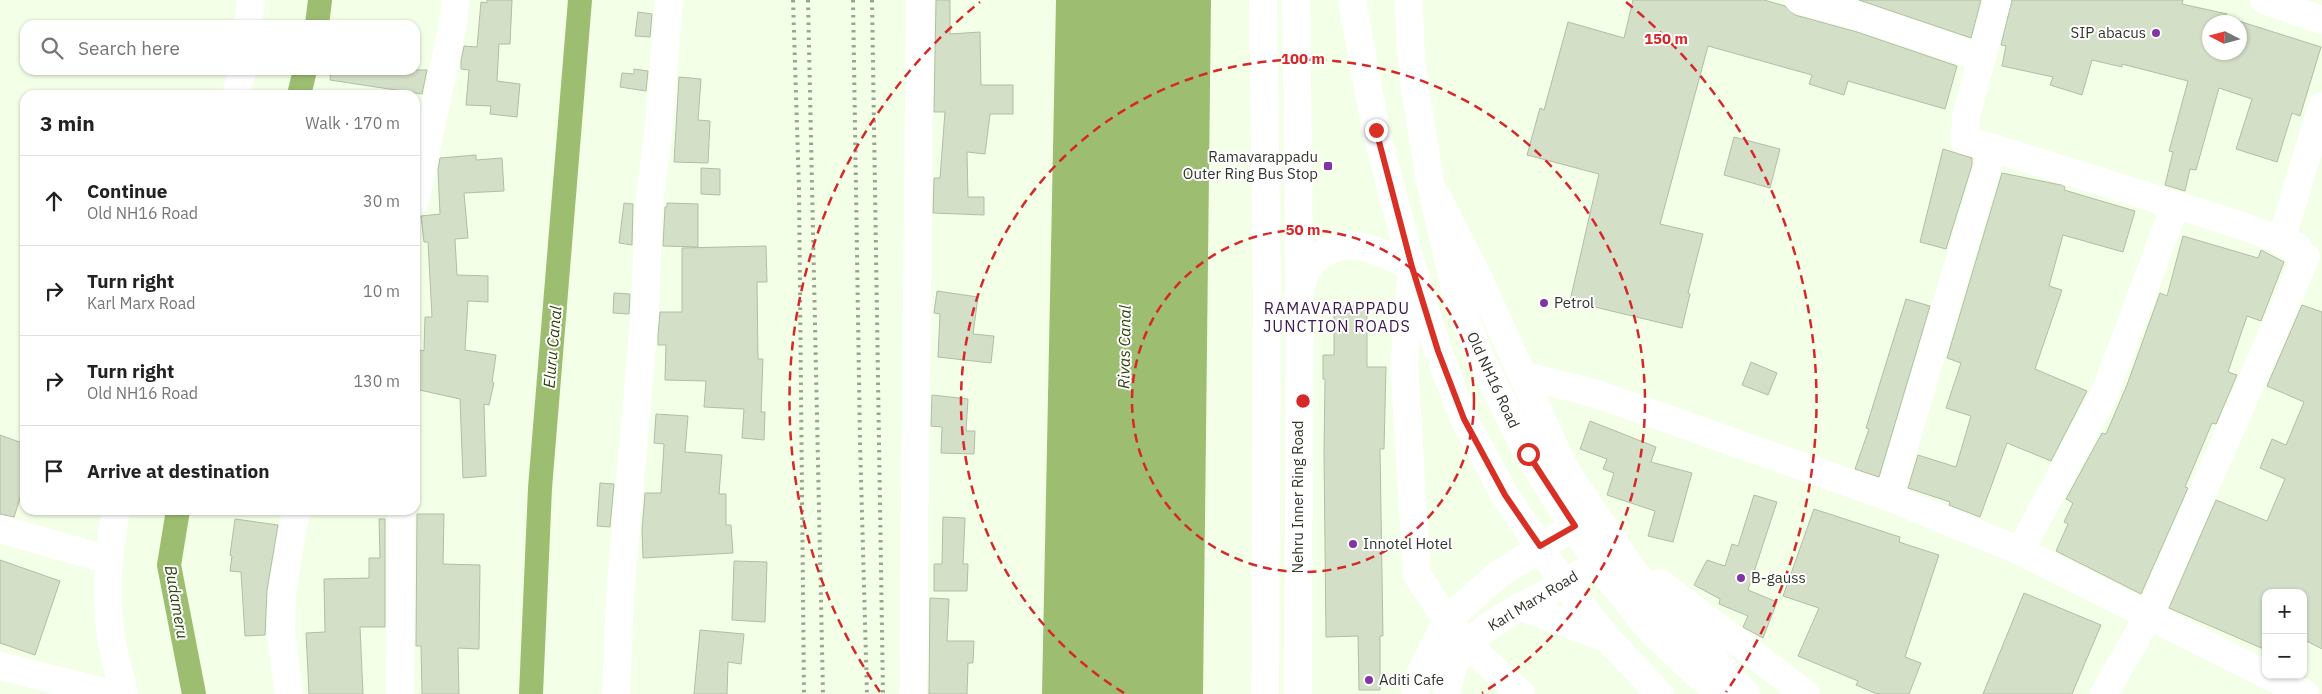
<!DOCTYPE html>
<meta charset="utf-8">
<style>
:root{--surface:#fff;--page:#f2f2f2;--text:#222;--muted:#767676;--line:#e0e0e0}
body{margin:0;font-family:"IBM Plex Sans",sans-serif;background:var(--page);color:var(--text)}
.controls{position:absolute;right:15px;bottom:15px;display:grid;overflow:hidden;border-radius:10px;box-shadow:0 1px 4px #0004}
.controls button{width:45px;height:45px;display:grid;place-items:center;padding:0;border:0;border-bottom:1px solid var(--line);background:var(--surface);color:var(--text);font:25px sans-serif}
.compass{position:absolute;left:2202px;top:15px;width:45px;height:45px;border-radius:50%;background:var(--surface);box-shadow:0 1px 4px #0004;rotate:276deg}
.stop{position:absolute;width:15px;height:15px;margin:-11px;border:4px solid #d93025;border-radius:50%;background:#fff}
.stop.end{background:#d93025;border-color:#fff;box-shadow:0 1px 5px #0008}
.list{margin:0;padding:0;list-style:none}
h2{display:flex;justify-content:space-between;align-items:center;height:65px;margin:0;padding:0 20px;font-size:21px}
h2 small{font-size:16px;font-weight:400;color:var(--muted)}
.list li{display:grid;grid-template-columns:32px 1fr auto;gap:15px;align-items:center;box-sizing:border-box;height:90px;padding:0 20px;border-top:1px solid var(--line)}
.list b{display:block;font-size:19px;white-space:nowrap}
.list p{margin:0;font-size:16px;white-space:nowrap;color:var(--muted)}
.list em{font-size:16px;font-style:normal;color:var(--muted)}
.icon{flex:none;width:28px;height:28px;fill:none;stroke:currentColor;stroke-width:2;stroke-linecap:round;stroke-linejoin:round}
.map{position:relative;flex:none;width:2322px;height:694px;overflow:hidden}
.search{position:absolute;background:var(--surface);box-shadow:0 1px 4px #0004;left:20px;top:20px;width:400px;height:55px;display:flex;align-items:center;gap:12px;box-sizing:border-box;padding:0 18px;border-radius:15px;color:var(--muted);font-size:19px}
.panel{position:absolute;background:var(--surface);box-shadow:0 1px 4px #0004;left:20px;top:90px;width:400px;height:425px;border-radius:15px}
.map>svg:first-child{display:block}
.water{fill:#9dbe71}
.lines{fill:none;stroke-linecap:round;stroke-linejoin:round}
.canal{stroke:#9dbe71;stroke-width:24}
.building{fill:#d4dfc7;stroke:#b2bda6;fill-rule:evenodd}
.minor{stroke:#fff;stroke-width:28}
.major{stroke:#fff;stroke-width:28}
.highway{stroke:#fff;stroke-width:28}
.rail{stroke:#9ba391;stroke-width:4;stroke-dasharray:2.5 5;stroke-linecap:butt}
.route{stroke:#d93025;stroke-width:6}
.ring{fill:none;stroke:#d62828;stroke-width:2.5;stroke-dasharray:9 6}
.poi-dot{fill:#8035a7;stroke:#fff;stroke-width:2}
.labels{text-anchor:middle;stroke-width:4;stroke-linejoin:round;paint-order:stroke}
.poi-label{font-size:15px;fill:#32362d;stroke:#fff;text-anchor:start}
.street-label{font-size:15px;fill:#32362d;stroke:#fff}
.neighbourhood-label{font-size:16px;letter-spacing:1px;fill:#3d1a50;stroke:#fff}
.water-label{font-size:16px;font-style:italic;fill:#2f440b;stroke:#fff}
.centre{fill:#d62828;stroke:#fff;stroke-width:2.5}
.ring-label{font-size:15px;text-anchor:middle;font-weight:bold;fill:#d62828;stroke:#fff;stroke-width:4;stroke-linejoin:round;paint-order:stroke}
</style>
<div class="map">
<svg width="2322" height="694" viewBox="0 0 2322 694">
<rect width="100%" height="100%" fill="#f3ffe6"/>
<polygon class="water" points="1056,0 1211,0 1203,694 1042,694"/>
<g class="lines">
<g class="canal">
<polyline points="317,25 320,0"/>
<polyline points="299,95 305,70"/>
<polyline points="178,510 169,565 194,694"/>
<polyline points="531,694 540,488 580,0"/>
</g>
</g>
<g class="building">
<polygon points="487,0 512,0 510,44 499,44 497,81 520,84 517,117 490,114 491,106 466,105 469,70 461,69 461,61 464,46 477,47 481,2 487,3"/>
<polygon points="936,0 950,0 950,34 980,32 981,85 1013,85 1013,114 990,114 985,154 967,152 968,197 984,197 984,215 933,213 934,178 940,178 945,112 934,112"/>
<polygon points="1633,0 1764,0 1785,6 1795,15 1857,32 1957,66 1945,109 1848,81 1844,95 1809,84 1812,75 1708,46 1660,224 1703,234 1688,293 1690,294 1682,328 1570,301 1599,174 1527,155 1540,108 1544,110 1568,22 1624,38"/>
<polygon points="1859,0 1981,0 1971,38"/>
<path d="M2012,0H2183L2182,4L2227,14L2226,17L2321,47L2300,116L2292,113L2277,162L2236,149L2252,99L2219,88L2196,170L2190,169L2185,191L2165,185L2173,152L2169,151L2188,81L2122,64V67L2092,60L2082,95L2050,85L2053,77L2002,66L2006,46L2001,45ZM2210,22H2240V52H2210Z"/>
<polygon points="638,12 652,14 650,37 635,36"/>
<polygon points="634,69 648,71 646,91 620,87 622,73 634,74"/>
<polygon points="331,70 427,70 422,94 330,80"/>
<polygon points="679,77 701,79 698,120 710,121 708,163 674,162"/>
<polygon points="1734,137 1780,149 1770,188 1724,175"/>
<polygon points="1943,149 1972,158 1972,165 1946,249 1920,242"/>
<polygon points="476,155 476,160 502,158 504,191 464,193 468,238 455,239 457,275 488,276 488,302 468,301 465,350 496,355 492,382 494,383 489,405 484,404 486,476 463,478 460,399 415,389 415,349 424,351 425,317 432,317 428,242 424,242 421,216 440,214 438,170 440,158"/>
<polygon points="701,168 720,169 720,195 701,194"/>
<polygon points="2002,173 2061,185 2065,187 2064,190 2135,211 2123,252 2063,235 2049,286 2062,290 2035,369 2087,391 2051,461 2007,443 1980,517 1949,505 1950,502 1908,488 1918,455 1956,467 1971,416 1946,408 1961,363 1947,358"/>
<polygon points="624,203 633,204 632,245 619,243"/>
<polygon points="667,203 698,204 698,247 663,246 665,207 667,207"/>
<polygon points="2183,236 2258,258 2261,250 2284,262 2261,321 2247,316 2228,372 2237,375 2216,424 2212,423 2185,487 2188,488 2141,594 2056,551 2068,524 2064,522 2073,503 2066,499 2102,433 2106,434 2127,385 2160,293 2167,296"/>
<polygon points="766,246 767,282 757,282 758,359 763,359 761,412 765,412 764,440 742,438 744,409 704,407 706,381 665,380 666,345 658,345 658,336 660,312 682,312 682,248"/>
<polygon points="937,291 978,297 973,334 994,336 991,363 938,357 940,314 934,313"/>
<polygon points="614,293 630,294 629,314 613,313"/>
<polygon points="1906,299 1930,306 1879,477 1855,469 1869,429 1866,428"/>
<polygon points="2302,305 2322,312 2322,649 2303,639 2303,593 2266,593 2266,650 2169,608 2216,500 2267,521 2285,479 2260,468 2272,439 2286,445 2304,402 2267,386"/>
<polygon points="1334,306 1367,306 1367,367 1386,367 1384,449 1380,449 1383,636 1380,636 1380,690 1359,690 1358,636 1326,637 1324,453 1325,379 1323,379 1323,355 1334,355"/>
<polygon points="1751,362 1777,373 1768,395 1742,385"/>
<polygon points="932,395 968,399 966,431 975,431 974,454 941,453 942,427 931,426"/>
<polygon points="656,414 688,416 685,452 722,455 719,494 726,494 726,525 731,525 733,553 643,558 642,530 645,493 661,493 664,444 654,443"/>
<polygon points="1590,421 1656,447 1651,462 1692,473 1673,542 1648,536 1655,511 1607,495 1614,473 1603,469 1607,459 1580,449"/>
<polygon points="0,435 25,444 25,483 14,517 0,514"/>
<polygon points="600,483 614,484 610,527 597,526"/>
<polygon points="1754,495 1777,502 1748,590 1777,602 1763,638 1743,627 1748,616 1719,604 1720,599 1694,585 1707,560 1725,566 1732,544 1738,546"/>
<polygon points="1814,509 1900,537 1899,542 1939,555 1905,657 1921,663 1909,694 1877,694 1856,685 1858,681 1798,656 1819,608 1783,596"/>
<polygon points="417,514 444,514 443,564 480,565 479,649 458,648 459,694 422,694 421,646 416,646"/>
<polygon points="943,517 965,518 963,564 968,564 967,591 934,591 934,564 942,564"/>
<polygon points="235,519 278,525 267,590 265,635 245,636 241,572 230,571 232,556 230,555"/>
<polygon points="379,519 385,519 385,627 360,627 363,694 309,694 306,633 325,632 324,579 369,578 369,558 380,558"/>
<polygon points="0,560 60,581 35,655 0,643"/>
<polygon points="734,561 767,562 765,622 732,620"/>
<polygon points="2024,593 2101,625 2072,694 1983,694"/>
<polygon points="930,598 949,599 947,641 974,641 973,663 968,663 967,694 929,694"/>
<polygon points="700,630 744,634 741,664 728,662 727,694 694,694"/>
</g>
<g class="lines">
<g class="minor">
<polyline points="1799,0 1862,17 1982,58"/>
<polyline points="2264,0 2322,20"/>
<polyline points="248,25 251,0"/>
<polyline points="236,95 242,70"/>
<polyline points="1993,148 2240,225 2298,247"/>
<polyline points="1439,200 1479,279 1564,468 1634,572 1746,694"/>
<polyline points="415,201 453,24 456,0"/>
<polyline points="1522,375 1597,394 1889,497 2020,551 2305,694"/>
<polyline points="1889,497 1993,148 1964,140 1966,117 1997,0"/>
<path d="M116,510C108,551 105,596 111,637C114,656 120,675 124,694"/>
<polyline points="0,529 109,560"/>
<polyline points="2020,551 2104,395 2175,206"/>
<polyline points="1660,583 1806,694"/>
<polyline points="1447,620 1468,645 1521,694"/>
<polyline points="0,666 112,694"/>
<polyline points="289,694 281,635 282,592 296,510"/>
<polyline points="400,694 401,510"/>
<polyline points="616,694 620,597 645,309 649,204 659,126 669,0"/>
<polyline points="913,694 920,0"/>
<polyline points="2104,694 2149,615 2306,257 2281,241 2322,106"/>
</g>
<g class="major">
<polyline points="1263,0 1267,296 1265,694"/>
<polyline points="1296,0 1300,321 1298,694"/>
<polyline points="1352,0 1376,131 1412,267 1438,351 1464,419 1505,495 1564,584 1607,638 1660,694"/>
<polyline points="1408,0 1413,77 1430,181 1456,293 1480,357 1528,454 1596,562 1650,630 1700,677 1721,694"/>
<polyline points="1411,281 1404,363 1417,575 1447,620"/>
<polyline points="1415,694 1418,678 1447,620 1499,574 1575,526"/>
<path d="M1447,694C1449,685 1450,672 1454,664C1475,621 1541,600 1579,574"/>
</g>
<g class="highway">
<path d="M1298,297C1301,288 1304,272 1310,265C1342,229 1378,251 1412,267"/>
<polyline points="1522,607 1607,638"/>
</g>
<g class="rail">
<polyline points="793,0 799,189 804,694"/>
<polyline points="808,0 823,694"/>
<polyline points="853,0 860,442 867,694"/>
<polyline points="872,0 883,694"/>
</g>
</g>
<g class="lines">
<polyline class="route" points="1376,130 1412,267 1438,351 1464,419 1505,495 1540,546 1575,526 1528,454"/>
</g>
<g class="ring">
<circle cx="1303" cy="401" r="171"/>
<path d="M1124 693A342 342 0 1 1 1482 693"/>
<path d="M880 692A513 513 0 0 1 980 2M1626 2A513 513 0 0 1 1726 692"/>
</g>
<g class="poi-dot">
<circle cx="2156" cy="33" r="5"/>
<rect x="1323" y="161" width="10" height="10" rx="2.5"/>
<circle cx="1544" cy="303" r="5"/>
<circle cx="1353" cy="544" r="5"/>
<circle cx="1741" cy="578" r="5"/>
<circle cx="1369" cy="680" r="5"/>
</g>
<g class="labels">
<g class="poi-label">
<text x="2146" y="38" text-anchor="end">SIP abacus</text>
<text x="1318" y="162" text-anchor="end">Ramavarappadu<tspan x="1318" dy="17">Outer Ring Bus Stop</tspan></text>
<text x="1554" y="308">Petrol</text>
<text x="1363" y="549">Innotel Hotel</text>
<text x="1751" y="583">B-gauss</text>
<text x="1379" y="685">Aditi Cafe</text>
</g>
<g class="street-label">
<text transform="translate(1493 380) rotate(65)" y="5">Old NH16 Road</text>
<text transform="translate(1298 497) rotate(-90)" y="5">Nehru Inner Ring Road</text>
<text transform="translate(1533 601) rotate(-31)" y="5">Karl Marx Road</text>
</g>
<g class="neighbourhood-label">
<text x="1337" y="314">RAMAVARAPPADU<tspan x="1337" dy="18">JUNCTION ROADS</tspan></text>
</g>
<g class="water-label">
<text transform="translate(552 347) rotate(-85)" y="6">Eluru Canal</text>
<text transform="translate(1124 347) rotate(-89)" y="6">Rivas Canal</text>
<text transform="translate(177 602) rotate(80)" y="6">Budameru</text>
</g>
</g>
<circle cx="1303" cy="401" r="8" class="centre"/>
<g class="ring-label">
<text x="1666" y="44">150 m</text>
<text x="1303" y="64">100 m</text>
<text x="1303" y="235">50 m</text>
</g>
</svg>
<div class="controls">
<button>+</button>
<button>−</button>
</div>
<svg class="compass" viewBox="-18 -18 36 36"><path d="M0-13l5 13h-10z" fill="#e53935"/><path d="M0 13l5-13h-10z" fill="#767676"/></svg>
<div class="stop" style="left:1528px;top:454px"></div>
<div class="stop end" style="left:1376px;top:130px"></div>
<div class="search"><svg class="icon" aria-label="search" viewBox="0 0 24 24"><circle cx="10" cy="10" r="6"/><path d="M15 15l6 6"/></svg>Search here</div>
<section class="panel">
<h2>3 min<small>Walk · 170 m</small></h2>
<ul class="list">
<li><svg class="icon" aria-label="ahead" viewBox="0 0 24 24"><path d="M12 20V5M6 11l6-6 6 6"/></svg><div><b>Continue</b><p>Old NH16 Road</p></div><em>30 m</em></li>
<li><svg class="icon" aria-label="right" viewBox="0 0 24 24"><path d="M7 20v-9h11M14 6l5 5-5 5"/></svg><div><b>Turn right</b><p>Karl Marx Road</p></div><em>10 m</em></li>
<li><svg class="icon" aria-label="right" viewBox="0 0 24 24"><path d="M7 20v-9h11M14 6l5 5-5 5"/></svg><div><b>Turn right</b><p>Old NH16 Road</p></div><em>130 m</em></li>
<li><svg class="icon" aria-label="arrive" viewBox="0 0 24 24"><path d="M6 21V4h12l-3 4 3 4H6"/></svg><div><b>Arrive at destination</b></div></li>
</ul>
</section>
</div>
